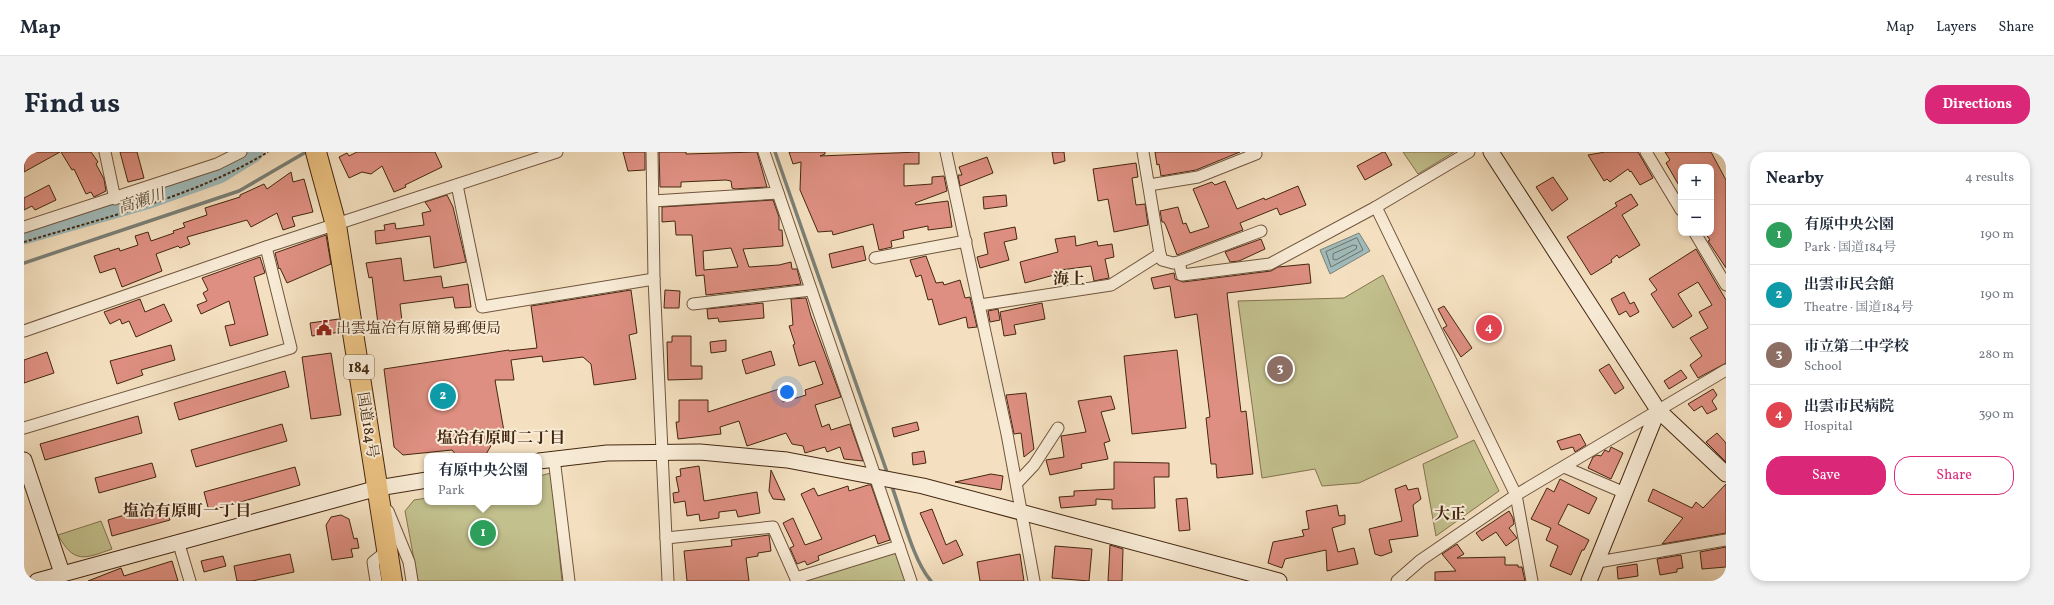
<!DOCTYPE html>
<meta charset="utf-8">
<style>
:root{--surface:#fff;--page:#f2f2f3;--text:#1f2937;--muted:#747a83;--line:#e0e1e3;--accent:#db2777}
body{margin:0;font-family:Vollkorn,"Noto Serif JP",serif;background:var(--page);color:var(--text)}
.controls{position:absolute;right:12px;top:12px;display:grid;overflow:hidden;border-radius:8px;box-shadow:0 2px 6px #0003}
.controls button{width:36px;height:36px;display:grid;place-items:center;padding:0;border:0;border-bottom:1px solid var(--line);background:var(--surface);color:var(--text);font:20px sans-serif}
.you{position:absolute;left:763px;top:240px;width:14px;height:14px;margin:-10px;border:3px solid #fff;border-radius:50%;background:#1a73e8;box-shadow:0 0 0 6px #1a73e833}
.badge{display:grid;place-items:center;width:26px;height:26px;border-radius:50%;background:var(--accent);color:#fff;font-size:13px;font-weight:700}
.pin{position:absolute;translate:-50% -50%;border:2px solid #fff;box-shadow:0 1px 4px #0006}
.popup{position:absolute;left:400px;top:301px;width:118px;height:52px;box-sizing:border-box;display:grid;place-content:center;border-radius:8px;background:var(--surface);filter:drop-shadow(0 1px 3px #0005);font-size:13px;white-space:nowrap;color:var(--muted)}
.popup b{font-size:15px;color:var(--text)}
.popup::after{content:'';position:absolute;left:50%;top:100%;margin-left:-8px;border:8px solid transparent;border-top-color:var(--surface)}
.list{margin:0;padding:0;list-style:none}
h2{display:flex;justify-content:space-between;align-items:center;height:52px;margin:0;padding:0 16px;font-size:17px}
h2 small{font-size:13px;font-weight:400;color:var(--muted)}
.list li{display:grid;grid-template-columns:26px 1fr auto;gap:12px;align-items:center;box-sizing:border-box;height:60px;padding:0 16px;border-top:1px solid var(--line)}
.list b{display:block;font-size:15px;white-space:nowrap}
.list p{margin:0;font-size:13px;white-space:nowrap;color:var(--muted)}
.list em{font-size:13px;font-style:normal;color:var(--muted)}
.actions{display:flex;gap:8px;padding:12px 16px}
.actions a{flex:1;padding:9px 0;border:1px solid var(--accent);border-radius:16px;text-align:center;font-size:14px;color:var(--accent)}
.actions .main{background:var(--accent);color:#fff}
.map{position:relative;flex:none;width:1702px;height:429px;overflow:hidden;border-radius:16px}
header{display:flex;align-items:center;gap:24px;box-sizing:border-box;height:56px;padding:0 20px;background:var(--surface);border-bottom:1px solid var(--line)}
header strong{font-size:19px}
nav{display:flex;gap:22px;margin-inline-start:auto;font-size:14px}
.intro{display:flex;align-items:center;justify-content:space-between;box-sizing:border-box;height:96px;padding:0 24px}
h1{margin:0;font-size:28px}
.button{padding:10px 18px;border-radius:16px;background:var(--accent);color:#fff;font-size:14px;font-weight:700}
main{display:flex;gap:24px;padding:0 24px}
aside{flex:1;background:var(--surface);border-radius:16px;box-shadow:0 2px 6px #0003}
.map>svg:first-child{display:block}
.green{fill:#c2c08d;stroke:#83744f}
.water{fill:#9fbbbb;stroke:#7b8077}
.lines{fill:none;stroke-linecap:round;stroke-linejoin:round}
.shore{stroke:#727166;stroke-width:1}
.stream{stroke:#7b8077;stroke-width:3.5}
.river{stroke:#9fbbbb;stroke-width:21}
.building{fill:#de8f81;stroke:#442711;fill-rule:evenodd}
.street-casing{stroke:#70553d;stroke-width:13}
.secondary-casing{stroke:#442711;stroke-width:17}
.highway-casing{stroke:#442711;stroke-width:22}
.path{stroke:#442711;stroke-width:2;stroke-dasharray:3 2;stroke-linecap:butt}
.street{stroke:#f8ebd6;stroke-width:11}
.secondary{stroke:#f8ebd6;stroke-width:15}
.highway{stroke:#eac080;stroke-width:20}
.labels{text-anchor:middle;stroke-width:4;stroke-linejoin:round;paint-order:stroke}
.shield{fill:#f8ebd6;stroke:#7a624c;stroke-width:1}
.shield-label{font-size:14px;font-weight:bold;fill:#442711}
.poi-label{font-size:15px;fill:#442711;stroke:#f8ebd6;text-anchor:start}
.street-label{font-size:15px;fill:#442711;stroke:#f8ebd6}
.water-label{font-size:16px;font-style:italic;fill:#5b4c3c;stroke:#f8ebd6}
.neighbourhood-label{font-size:16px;font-weight:bold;fill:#442711;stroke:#f8ebd6}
</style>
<header>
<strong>Map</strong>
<nav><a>Map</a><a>Layers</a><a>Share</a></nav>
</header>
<div class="intro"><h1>Find us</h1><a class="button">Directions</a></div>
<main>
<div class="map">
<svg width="1702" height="429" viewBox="0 0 1702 429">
<rect width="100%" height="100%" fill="#f4e0c0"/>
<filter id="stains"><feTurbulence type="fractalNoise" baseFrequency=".005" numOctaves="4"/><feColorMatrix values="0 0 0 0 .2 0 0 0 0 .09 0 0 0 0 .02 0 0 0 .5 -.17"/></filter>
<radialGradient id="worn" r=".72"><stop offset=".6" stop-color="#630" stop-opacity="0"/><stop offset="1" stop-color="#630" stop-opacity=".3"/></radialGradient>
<g class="green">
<polygon points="1379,0 1430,0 1394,22"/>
<polygon points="1359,123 1434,285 1335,331 1298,334 1291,317 1238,326 1214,149 1320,146"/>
<polygon points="1450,288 1475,339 1412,384 1399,312"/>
<polygon points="527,321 538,429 394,429 381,359 390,348 403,346 403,350 515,350 515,324"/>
<path d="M77,369L88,397C60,407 50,412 34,383Z"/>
<polygon points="870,400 875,403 884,429 780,429"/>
</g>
<polygon class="water" points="1335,81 1346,99 1306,122 1296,98"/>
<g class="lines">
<g class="shore">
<polygon points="1333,86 1339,98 1307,115 1302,100"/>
<polygon points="1330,93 1333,94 1332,97 1312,108 1309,107 1309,102"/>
</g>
<g class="stream">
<polyline points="751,0 864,323"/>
<polyline points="0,111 215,39 282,0"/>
<path d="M867,332C877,358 889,409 907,429"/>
</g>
<polyline class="river" points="0,82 122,47 195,21 229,0"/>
</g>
<g class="building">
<polygon points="0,0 36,0 0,20"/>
<polygon points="37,0 67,0 74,10 72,12 80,27 82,39 70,45 67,40 62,42 50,17 48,18"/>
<polygon points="96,0 113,0 120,26 104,30"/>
<polygon points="333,0 411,0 418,15 381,33 382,35 370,40 358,14 347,22 338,20 325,26 315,5 323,1 325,4"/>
<polygon points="599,0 621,0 621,18 604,19"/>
<polygon points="635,0 662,0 662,2 733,0 743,35 711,37 708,36 707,29 702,28 657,30 657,35 636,35"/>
<polygon points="765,0 801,0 801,2 796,4 895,0 895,12 880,12 880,34 908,32 908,25 920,24 923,39 891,51 892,53 924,49 928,75 904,78 904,74 879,79 880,86 867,89 868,95 855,98 849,72 809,83 808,79 794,80 776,38 777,10 769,12"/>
<polygon points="1028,0 1040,0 1041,9 1030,12"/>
<polygon points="1131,0 1216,0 1172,18 1137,24 1135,12 1133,13"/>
<polygon points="1359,0 1361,0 1368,13 1341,28 1333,14"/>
<polygon points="1581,0 1614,0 1629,26 1616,33 1607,19 1606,20 1604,17 1586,30 1583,27 1580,29 1564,3"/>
<polygon points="1641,0 1687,0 1702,28 1702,116 1684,89 1686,88 1681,81 1687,81 1687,15 1657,15 1657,37 1642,11 1646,8"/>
<polygon points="963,5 969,21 936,34 934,23 938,23 935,15"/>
<polygon points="1112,11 1114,25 1108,26 1112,53 1121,52 1124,73 1090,80 1084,47 1074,49 1069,17"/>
<polygon points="267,20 269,30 280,27 289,60 268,65 271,74 259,78 253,61 227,75 223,68 163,85 166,92 156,96 154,94 132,102 138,119 98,135 91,116 76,121 70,104 95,96 96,99 114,93 111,84 124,80 127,89 150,81 149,79 161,75 159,71 183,63 181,56 216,45 216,43 240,32 243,37"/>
<polygon points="1529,25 1544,47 1528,59 1512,35"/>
<polygon points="1201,29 1213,57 1240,46 1241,48 1274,34 1282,53 1256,63 1253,56 1216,71 1219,78 1153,103 1142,74 1140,70 1138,70 1136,59 1154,55 1159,72 1162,71 1166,81 1185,75 1169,37 1188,30 1191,33"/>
<polygon points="25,33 32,48 11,58 8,54 0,58 0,46"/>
<polygon points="1607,42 1614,53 1598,63 1616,93 1595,106 1593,103 1587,108 1588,110 1567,123 1543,85 1593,54 1591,51"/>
<polygon points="423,43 429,55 442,110 410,116 406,84 352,92 351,79 361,78 360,73 371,71 372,77 400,73 398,61 407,59 401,50"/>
<polygon points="982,43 983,54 960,57 959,45"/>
<path d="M749,48L755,65V78H758L759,94L719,97L725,115L755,113L767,110L768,117H773L777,132L682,143L680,123L672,124L668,83H652L651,69L638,70V55ZM707,96L714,115L680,118L679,99Z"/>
<polygon points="991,75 993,87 980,90 985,108 956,116 953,105 964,102 960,81"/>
<polygon points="302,83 307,112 263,131 256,116 255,117 251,101"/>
<polygon points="1051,84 1052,94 1073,89 1074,94 1088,92 1090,105 1081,107 1085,126 1070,129 1067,114 1029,119 1030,123 1001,131 996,110 1034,100 1031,87"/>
<polygon points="1237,87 1241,97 1215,109 1206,110 1201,100"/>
<polygon points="839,94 842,108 808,116 805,102"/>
<polygon points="1672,97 1702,148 1702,211 1674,226 1666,213 1678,204 1666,186 1684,176 1675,160 1688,153 1674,130 1654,142 1668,164 1649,176 1627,142 1633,138 1625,127"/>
<polygon points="902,104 912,131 919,130 920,133 936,128 941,146 946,145 953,175 944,176 942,165 915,173 908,147 904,148 897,123 892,125 886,108"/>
<polygon points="236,105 241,121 230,125 244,183 206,194 201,174 211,172 205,149 177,162 173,153 183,149 179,141 184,138 178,126"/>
<polygon points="377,106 380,129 417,124 419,136 444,132 447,155 431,156 429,145 376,152 378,169 354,172 348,125 345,126 342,111"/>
<polygon points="1285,112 1287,131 1203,141 1217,260 1222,259 1229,322 1193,326 1192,312 1187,312 1182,266 1186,265 1173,162 1151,166 1146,134 1130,137 1127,126 1150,121 1151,127 1159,130 1247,119 1254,115"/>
<polygon points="607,138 613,181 605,183 612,227 570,233 567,212 559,205 519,210 518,204 487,208 490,228 471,228 481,285 472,285 461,304 433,304 428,298 379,303 370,295 360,217 485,198 485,199 513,196 507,154"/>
<polygon points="641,138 656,139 655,156 640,156"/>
<polygon points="1600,140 1606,152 1610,150 1615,160 1606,165 1602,159 1595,163 1587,147"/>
<polygon points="782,146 787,164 817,245 791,253 798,275 805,272 807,278 826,272 839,309 820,307 816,295 803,300 801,295 781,301 779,294 768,292 762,281 723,294 715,269 696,275 697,282 654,287 652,270 655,270 655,248 684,248 684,260 755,237 759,250 782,243 781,238 799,232 791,209 775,214 769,193 771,192 765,174 769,173 767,147"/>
<polygon points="116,147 121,160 140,152 148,169 112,185 105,169 98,172 96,167 86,172 80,160"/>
<polygon points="739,151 740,166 695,170 694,166 684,167 683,157"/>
<polygon points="1018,151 1021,167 990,173 992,182 980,184 976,160"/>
<polygon points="1420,154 1448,196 1437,205 1419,176 1423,174 1414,157"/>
<polygon points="974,157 976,168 966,170 964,159"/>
<polygon points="315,167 317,180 288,184 286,171"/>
<polygon points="648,184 667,184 667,214 678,214 678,227 644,228 643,190 648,190"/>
<polygon points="702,188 702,199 687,201 686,190"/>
<polygon points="147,193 151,208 117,218 119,223 93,232 86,209"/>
<polygon points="1153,198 1162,276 1108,282 1100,204"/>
<polygon points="747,199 751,213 722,222 718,208"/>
<polygon points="23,200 30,221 0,231 0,208"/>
<polygon points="307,201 317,263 287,267 278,205"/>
<polygon points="1585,212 1600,236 1591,242 1575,218"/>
<polygon points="1657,218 1663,226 1645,237 1640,229"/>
<polygon points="261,219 265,235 155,268 150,251"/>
<polygon points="1689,237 1693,243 1688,249 1693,257 1683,262 1678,254 1670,259 1664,252"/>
<polygon points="1002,241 1010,297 1000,305 997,281 990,282 982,243"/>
<polygon points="1087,244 1091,257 1077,260 1086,289 1080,291 1084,307 1057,312 1058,316 1026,323 1022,308 1040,305 1037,284 1062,280 1054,249"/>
<polygon points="114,264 118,281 21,308 16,292"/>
<polygon points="893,270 895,278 870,285 868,276"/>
<polygon points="258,272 263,289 172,315 167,298"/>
<polygon points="1693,281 1702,291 1702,310 1682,290"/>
<polygon points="1556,282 1562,293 1551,300 1549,295 1537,298 1533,289"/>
<polygon points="1587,295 1599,301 1587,327 1564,316 1569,305 1573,303 1577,304 1581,298 1585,300"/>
<polygon points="900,299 902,311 889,313 888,301"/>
<polygon points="1090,310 1145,311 1145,325 1130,325 1131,356 1088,357 1088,348 1072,347 1072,353 1037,356 1035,345 1050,344 1050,339 1090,337"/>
<polygon points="128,311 132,325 75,341 71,326"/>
<polygon points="675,314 680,349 733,340 736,361 714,365 712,358 695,360 695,366 676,369 675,362 663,364 661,349 650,351 649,341 655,340 652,325 657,324 656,317"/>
<polygon points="271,315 276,333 185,359 180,340"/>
<polygon points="747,318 761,348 749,347 745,339"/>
<polygon points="967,322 979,324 977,338 931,330"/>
<polygon points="1536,327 1573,346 1565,362 1544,352 1534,372 1565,388 1560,398 1558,398 1547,423 1526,414 1534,394 1522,388 1527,376 1507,367 1523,336 1530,340"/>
<polygon points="1702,332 1702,381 1638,392 1659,366 1624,349 1629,337 1668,356 1672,350 1679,356"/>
<polygon points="844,333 847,333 866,388 854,392 851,383 794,404 795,408 783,413 781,409 773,412 766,396 770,394 759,371 769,366 781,393 798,387 777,342 790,336 794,344 824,334 825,339"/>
<polygon points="1382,333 1384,338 1394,336 1397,347 1389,353 1394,384 1365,388 1368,400 1357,404 1351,402 1345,377 1378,369 1371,337"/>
<polygon points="1163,346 1166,378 1155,379 1152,347"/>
<polygon points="141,351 146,368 88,384 84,368"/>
<polygon points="1313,353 1315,364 1321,363 1321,372 1308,376 1314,400 1330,396 1334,412 1303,419 1302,398 1261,407 1258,416 1244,411 1249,390 1280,384 1278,378 1285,377 1282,359"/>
<polygon points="908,357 922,393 932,388 939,403 919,412 896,361"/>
<polygon points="1485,359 1489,366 1490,372 1485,376 1493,386 1482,394 1472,380 1458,389 1452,381"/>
<polygon points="317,363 325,367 330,387 333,386 335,396 327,397 329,405 308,408 302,373 307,365"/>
<polygon points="745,383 747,399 734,401 734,404 722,406 725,429 663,429 660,399 708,394 707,388"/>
<polygon points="1433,392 1440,402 1433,406 1481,405 1481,413 1494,413 1494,415 1498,415 1501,429 1411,429 1411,420 1432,419 1418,402"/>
<polygon points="1086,393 1099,397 1098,429 1084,429"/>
<polygon points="1031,394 1068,397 1065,429 1028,426"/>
<polygon points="1702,395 1702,415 1678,417 1676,400"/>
<polygon points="266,402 270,420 228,429 213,429 210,414"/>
<polygon points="996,402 1000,429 956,429 953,410"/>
<polygon points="1657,403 1659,416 1653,417 1653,420 1636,423 1633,407"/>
<polygon points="199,404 202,414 180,420 177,409"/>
<polygon points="148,409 154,429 64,429 97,416 100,424"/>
<polygon points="1613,412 1614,424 1594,427 1593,415"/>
</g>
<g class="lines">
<defs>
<g id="street">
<polyline points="81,0 91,47"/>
<polyline points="628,0 630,127 644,429"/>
<polyline points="740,0 887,429"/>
<polyline points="922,0 983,282 1010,429"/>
<polyline points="1119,0 1136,102 1138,108 1149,111 1155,110 1158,123 1246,112 1352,55 1445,0"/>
<polyline points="1622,0 1657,58"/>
<polyline points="433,33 458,155 630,127"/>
<polyline points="1125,33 1174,25 1232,2"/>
<polyline points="629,49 754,41"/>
<polyline points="1352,55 1492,343 1508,429"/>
<polyline points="0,75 193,12 217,0"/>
<polyline points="1671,81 1702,133"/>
<polyline points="851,106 942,89"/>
<polyline points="1155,110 1237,79"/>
<polyline points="669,152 787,138"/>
<polyline points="956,153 1087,133 1136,102"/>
<polyline points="0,179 242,95 533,0"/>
<polyline points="0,276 267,196 242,95"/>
<polyline points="530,306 545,429"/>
<polyline points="1540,315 1601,341"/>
<polyline points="993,331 1010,313 1034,276"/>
<polyline points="364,359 385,410 388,429"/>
<polyline points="642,386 749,375 773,429"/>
<polyline points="154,389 166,429"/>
<polyline points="1574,410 1702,388"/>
<polyline points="772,426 875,394"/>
<polyline points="352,429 349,410 364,398"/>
<polyline points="1373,429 1397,408 1492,343 1702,218"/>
</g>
<g id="secondary">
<polyline points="1467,0 1634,258 1702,322"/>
<polyline points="0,308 38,421"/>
<polyline points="515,309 583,301 676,300 763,308 899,334 1255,429"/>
<polyline points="13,429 354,336 403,328"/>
<polyline points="1565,429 1634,258"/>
</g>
<polyline id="highway" points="292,0 312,73 368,429"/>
</defs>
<use href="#street" class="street-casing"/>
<use href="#secondary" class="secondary-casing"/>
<use href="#highway" class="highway-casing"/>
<path class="path" d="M0,90C82,65 170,45 244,0"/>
<use href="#street" class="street"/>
<use href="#secondary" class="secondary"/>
<use href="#highway" class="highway"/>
</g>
<defs>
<symbol id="civic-bare" viewBox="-9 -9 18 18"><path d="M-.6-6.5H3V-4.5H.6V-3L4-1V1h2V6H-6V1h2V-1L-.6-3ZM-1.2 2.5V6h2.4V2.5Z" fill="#8f2418" stroke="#f8ebd6" stroke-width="2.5" paint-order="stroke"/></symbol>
</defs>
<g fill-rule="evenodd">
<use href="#civic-bare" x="289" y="165" width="22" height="22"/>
</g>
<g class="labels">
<rect class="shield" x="320" y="203" width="30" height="24" rx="3"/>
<g class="shield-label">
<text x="335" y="220">184</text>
</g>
<g class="poi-label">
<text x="312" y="181">出雲塩冶有原簡易郵便局</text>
</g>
<g class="street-label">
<text transform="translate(344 273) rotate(81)" y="5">国道184号</text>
</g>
<g class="water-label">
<text transform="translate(117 48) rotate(-18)" y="6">高瀬川</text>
</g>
<g class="neighbourhood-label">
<text x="1045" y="132">海上</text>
<text x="477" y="291">塩冶有原町二丁目</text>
<text x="163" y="364">塩冶有原町一丁目</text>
<text x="1426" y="367">大正</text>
</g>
</g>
<rect width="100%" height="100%" filter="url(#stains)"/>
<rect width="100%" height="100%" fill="url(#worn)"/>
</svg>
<div class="controls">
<button>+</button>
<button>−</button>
</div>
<div class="you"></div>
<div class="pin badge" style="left:459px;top:381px;background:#2e9e5b">1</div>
<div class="popup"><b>有原中央公園</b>Park</div>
<div class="pin badge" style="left:419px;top:244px;background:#0f9aa8">2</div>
<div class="pin badge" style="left:1256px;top:217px;background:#8d6e63">3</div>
<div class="pin badge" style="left:1465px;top:176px;background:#e0444e">4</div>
</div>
<aside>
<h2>Nearby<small>4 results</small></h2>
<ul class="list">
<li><span class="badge" style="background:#2e9e5b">1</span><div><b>有原中央公園</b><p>Park · 国道184号</p></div><em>190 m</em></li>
<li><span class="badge" style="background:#0f9aa8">2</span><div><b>出雲市民会館</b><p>Theatre · 国道184号</p></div><em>190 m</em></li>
<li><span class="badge" style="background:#8d6e63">3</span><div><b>市立第二中学校</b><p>School</p></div><em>280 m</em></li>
<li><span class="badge" style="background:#e0444e">4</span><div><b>出雲市民病院</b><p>Hospital</p></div><em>390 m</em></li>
</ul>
<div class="actions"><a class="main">Save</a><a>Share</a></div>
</aside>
</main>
